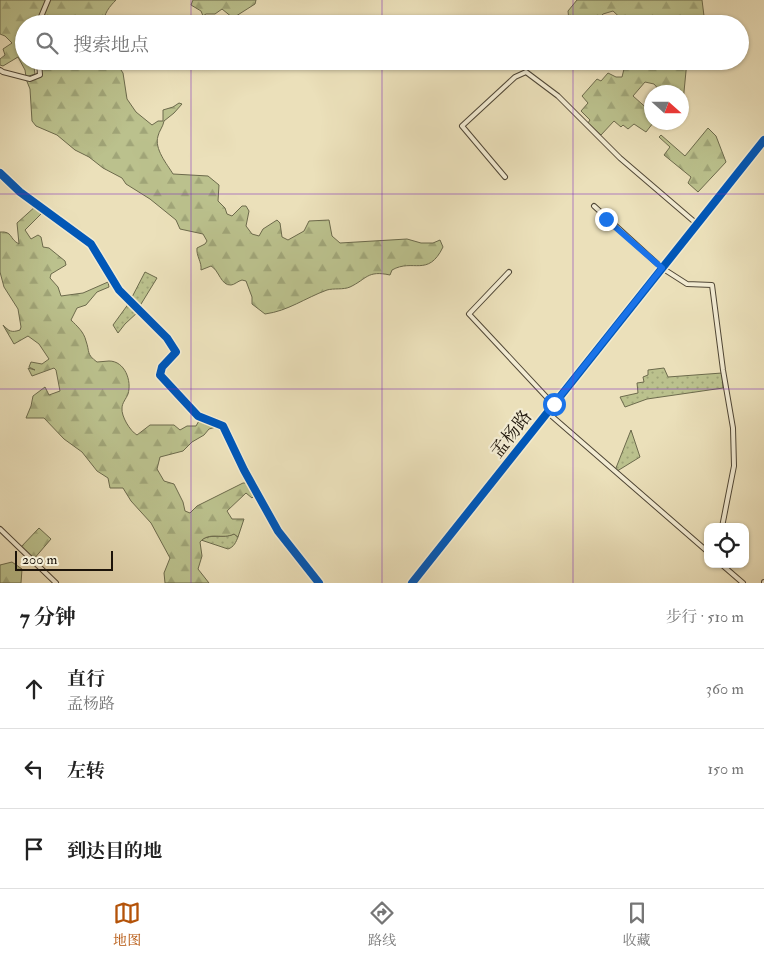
<!DOCTYPE html>
<html lang="zh">
<meta charset="utf-8">
<style>
:root{--surface:#fff;--page:#f6f6f6;--text:#222;--muted:#767676;--line:#e0e0e0;--accent:#b45309}
body{margin:0;font-family:"IM FELL Double Pica","Noto Serif SC",serif;background:var(--page);color:var(--text)}
.controls{position:absolute;right:15px;bottom:15px;display:grid;overflow:hidden;border-radius:10px;box-shadow:0 1px 4px #0004}
.controls button{width:45px;height:45px;display:grid;place-items:center;padding:0;border:0;border-bottom:1px solid var(--line);background:var(--surface);color:var(--text);font:25px sans-serif}
.compass{position:absolute;left:644px;top:85px;width:45px;height:45px;border-radius:50%;background:var(--surface);box-shadow:0 1px 4px #0004;rotate:111deg}
.scale{position:absolute;left:15px;bottom:12px;width:98px;box-sizing:border-box;padding-left:5px;border:2px solid #1d140a;border-top:0;font-size:14px;line-height:18px;white-space:nowrap;color:#1d140a;-webkit-text-stroke:4px #f2ebd2;paint-order:stroke}
.stop{position:absolute;width:15px;height:15px;margin:-11px;border:4px solid #1a73e8;border-radius:50%;background:#fff}
.stop.end{background:#1a73e8;border-color:#fff;box-shadow:0 1px 5px #0008}
.list{margin:0;padding:0;list-style:none}
h2{display:flex;justify-content:space-between;align-items:center;height:65px;margin:0;padding:0 20px;font-size:21px}
h2 small{font-size:16px;font-weight:400;color:var(--muted)}
.list li{display:grid;grid-template-columns:32px 1fr auto;gap:15px;align-items:center;box-sizing:border-box;height:80px;padding:0 20px;border-top:1px solid var(--line)}
.list b{display:block;font-size:19px;white-space:nowrap}
.list p{margin:0;font-size:16px;white-space:nowrap;color:var(--muted)}
.list em{font-size:16px;font-style:normal;color:var(--muted)}
.icon{flex:none;width:28px;height:28px;fill:none;stroke:currentColor;stroke-width:2;stroke-linecap:round;stroke-linejoin:round}
.map{position:relative;flex:none;width:764px;height:583px;overflow:hidden}
.search{position:absolute;background:var(--surface);box-shadow:0 1px 4px #0004;left:15px;right:15px;top:15px;height:55px;display:flex;align-items:center;gap:12px;box-sizing:border-box;padding:0 18px;border-radius:28px;color:var(--muted);font-size:19px}
.sheet{height:305px;background:var(--surface)}
nav{display:flex;justify-content:space-around;align-items:center;box-sizing:border-box;height:70px;border-top:1px solid var(--line);background:var(--surface);font-size:14px;color:var(--muted)}
nav a{display:grid;justify-items:center;gap:2px}
nav .on{color:var(--accent)}
.map>svg:first-child{display:block}
.grass{fill:url(#grass-dots);stroke:#6c6a4c}
.forest{fill:url(#forest-firs);stroke:#6c6a4c}
.lines{fill:none;stroke-linecap:round;stroke-linejoin:round}
.street-casing{stroke:#504736;stroke-width:6}
.secondary-casing{stroke:#1d140a;stroke-width:8}
.street{stroke:#f2ebd2;stroke-width:4}
.secondary{stroke:#f2ebd2;stroke-width:5.5}
.cycleway-casing{stroke:#f2ebd2;stroke-width:11}
.cycleway{stroke:#0057b8;stroke-width:8}
.route{stroke:#1a73e8;stroke-width:6}
.grid{fill:none;stroke:#7b2cbf;stroke-width:1;stroke-opacity:0.55}
.labels{text-anchor:middle;stroke-width:4.5;stroke-linejoin:round;paint-order:stroke}
.street-label{font-size:18px;fill:#1d140a;stroke:#f2ebd2}
</style>
<div class="map">
<svg width="764" height="583" viewBox="0 0 764 583">
<defs>
<pattern id="grass-dots" width="8" height="8" patternUnits="userSpaceOnUse" patternTransform="scale(1.25)"><rect width="8" height="8" fill="#bbc18d"/><path d="M2 2h.1M6 6h.1" fill="none" stroke="#a0a578" stroke-width="1.8" stroke-linecap="round"/></pattern>
<pattern id="forest-firs" width="22" height="20" patternUnits="userSpaceOnUse" patternTransform="scale(1.25)"><rect width="22" height="20" fill="#bbc18d"/><path d="M5 1l3.5 6h-7zM16 11l3.5 6h-7z" fill="#a0a578"/></pattern>
</defs>
<rect width="100%" height="100%" fill="#ebe0ba"/>
<filter id="stains"><feTurbulence type="fractalNoise" baseFrequency=".004" numOctaves="4"/><feColorMatrix values="0 0 0 0 .2 0 0 0 0 .09 0 0 0 0 .02 0 0 0 .5 -.17"/></filter>
<radialGradient id="worn" r=".72"><stop offset=".6" stop-color="#630" stop-opacity="0"/><stop offset="1" stop-color="#630" stop-opacity=".3"/></radialGradient>
<g class="grass">
<polygon points="145,272 157,278 138,309 130,301"/>
<polygon points="129,303 139,311 125,324 118,333 113,325"/>
<polygon points="664,368 668,377 722,373 723,388 647,399 625,407 620,397 638,393 637,383 644,382 643,377 648,375 648,370"/>
<polygon points="631,430 640,457 614,473"/>
<path d="M234,534L238,537C236,542 234,547 228,549L201,540C211,533 223,539 234,534Z"/>
</g>
<g class="forest">
<polygon points="0,0 47,0 36,24 24,24 24,61 33,61 35,74 26,77 25,70 18,57 3,66 0,65 0,59 5,55 3,49 12,43 5,36 0,34"/>
<path d="M49,0H116C110,6 103,14 104,24H39Z"/>
<polygon points="193,0 256,0 255,4 233,18 222,9 215,14 206,14 203,16 201,11 191,5"/>
<polygon points="577,0 702,0 705,24 627,24 613,11 603,14 594,24 567,24 569,21 568,11"/>
<path d="M36,61H115L123,73L127,99L136,112L152,125L158,121H163V110L173,107L179,103L182,104L174,113L164,121C163,127 159,131 158,136C154,149 167,164 173,174L208,176L219,185L218,201L225,208L227,214L232,216L242,206H246L249,211L246,226L252,234L259,236L263,229L277,220L280,223L282,237L288,240L304,231L309,221L329,220L332,236L340,243L407,239L421,243H433L440,240L443,247C428,278 413,258 392,270L390,275C367,270 367,279 350,287C343,290 334,288 327,290C305,298 288,311 265,314L252,304V297L246,281L242,280C238,281 234,285 231,285C221,286 219,270 211,266L201,270C202,262 196,256 197,248L205,244L207,241L203,234L180,229L176,220L150,199L126,184L122,178L103,168L89,157L75,150L57,135L36,126L32,121L30,89L26,79L36,75L38,71Z"/>
<polygon points="626,61 687,61 683,102 682,105 682,92 661,92 654,84 645,82 633,96 651,112 652,122 653,123 646,132 634,124 628,129 623,125 621,127 614,121 601,135 588,123 590,120 581,111 588,103 582,96 597,79 601,81 608,73 616,77 622,77"/>
<polygon points="708,128 716,136 726,162 698,192 688,183 691,177 664,155 670,147 659,137 661,135 685,156"/>
<path d="M37,205L44,211L25,230L31,239L38,235L41,237L43,247L49,248L65,261L66,265L51,274L50,278L58,287L61,296L83,293L108,282L109,287L97,292L86,305L77,308L71,320C77,326 84,332 86,341C90,352 86,354 97,362C101,362 105,361 109,361C125,361 132,381 128,394C126,399 122,403 122,408C121,416 130,431 137,435L150,425H174L180,430L187,426H196L200,419L219,424L225,429L216,427L209,429L204,435L192,442L183,451L160,457L157,469L164,481L174,484L183,502L185,511L190,513L197,506L243,483H250L256,494L252,498L246,493L227,511L232,519H244L238,537L234,534C223,540 209,531 200,542L202,556L198,569L209,583H165L164,573L170,558L151,523L131,501L123,488H110L108,478L97,471L82,452L64,439L44,418H26L31,406L33,396L45,387L49,395L60,391L56,370L54,368L32,376L28,368L35,370L29,367L31,362L42,364L49,359L39,344L28,336L14,344L3,325C9,331 11,333 20,330L21,327L18,309L4,287L0,272V232C13,231 9,239 19,244L17,223Z"/>
<polygon points="39,528 51,539 33,560 20,548"/>
<polygon points="12,562 22,569 21,583 0,583 0,565"/>
</g>
<g class="lines">
<defs>
<g id="street">
<polyline points="38,24 48,0"/>
<polyline points="0,70 3,72 30,79 40,75 39,61"/>
<polyline points="0,173 20,192 91,244 119,290 167,338 176,352 162,367 160,375 198,416 223,426 244,470 278,531 319,583"/>
<polyline points="505,177 462,126 515,77 526,72 558,96 620,158 697,224"/>
<polyline points="594,206 662,268 687,284 712,285 723,370 733,428 734,466 722,527"/>
<polyline points="509,272 469,314 553,404"/>
<polyline points="547,412 708,552"/>
<polyline points="0,529 56,583"/>
<polyline points="721,564 743,583"/>
<polyline points="764,583 764,582"/>
</g>
<polyline id="secondary" points="412,583 764,140"/>
</defs>
<use href="#street" class="street-casing"/>
<use href="#secondary" class="secondary-casing"/>
<use href="#street" class="street"/>
<use href="#secondary" class="secondary"/>
<defs>
<g id="cycleway">
<polyline points="0,173 20,192 91,244 119,290 167,338 176,352 162,367 160,375 198,416 223,426 244,470 278,531 319,583"/>
<polyline points="412,583 764,140"/>
</g>
</defs>
<use href="#cycleway" class="cycleway-casing"/>
<use href="#cycleway" class="cycleway"/>
</g>
<g class="lines">
<polyline class="route" points="554,404 662,268 606,219"/>
</g>
<path class="grid" d="M191,0V24M382,0V24M573,0V24M191,61V583M382,61V583M573,61V583M0,194H764M0,389H764"/>
<g class="labels">
<g class="street-label">
<text transform="translate(511 434) rotate(-52)" y="6">孟杨路</text>
</g>
</g>
<rect width="100%" height="100%" filter="url(#stains)"/>
<rect width="100%" height="100%" fill="url(#worn)"/>
</svg>
<div class="controls">
<button><svg class="icon" aria-label="locate" viewBox="0 0 24 24"><circle cx="12" cy="12" r="6"/><path d="M12 2v4M12 18v4M2 12h4M18 12h4"/></svg></button>
</div>
<svg class="compass" viewBox="-18 -18 36 36"><path d="M0-13l5 13h-10z" fill="#e53935"/><path d="M0 13l5-13h-10z" fill="#767676"/></svg>
<div class="scale">200 m</div>
<div class="stop" style="left:554px;top:404px"></div>
<div class="stop end" style="left:606px;top:219px"></div>
<div class="search"><svg class="icon" aria-label="search" viewBox="0 0 24 24"><circle cx="10" cy="10" r="6"/><path d="M15 15l6 6"/></svg>搜索地点</div>
</div>
<section class="sheet">
<h2>7 分钟<small>步行 · 510 m</small></h2>
<ul class="list">
<li><svg class="icon" aria-label="ahead" viewBox="0 0 24 24"><path d="M12 20V5M6 11l6-6 6 6"/></svg><div><b>直行</b><p>孟杨路</p></div><em>360 m</em></li>
<li><svg class="icon" aria-label="left" viewBox="0 0 24 24"><path d="M17 20v-9H6M10 6l-5 5 5 5"/></svg><div><b>左转</b></div><em>150 m</em></li>
<li><svg class="icon" aria-label="arrive" viewBox="0 0 24 24"><path d="M6 21V4h12l-3 4 3 4H6"/></svg><div><b>到达目的地</b></div></li>
</ul>
</section>
<nav>
<a class="on"><svg class="icon" aria-label="map" viewBox="0 0 24 24"><path d="M3 6l6-2 6 2 6-2v14l-6 2-6-2-6 2zM9 4v14M15 6v14"/></svg>地图</a>
<a><svg class="icon" aria-label="directions" viewBox="0 0 24 24"><path d="M12 3l9 9-9 9-9-9zM9 14v-3h6M13 9l2 2-2 2"/></svg>路线</a>
<a><svg class="icon" aria-label="saved" viewBox="0 0 24 24"><path d="M7 4h10v16l-5-4-5 4z"/></svg>收藏</a>
</nav>
